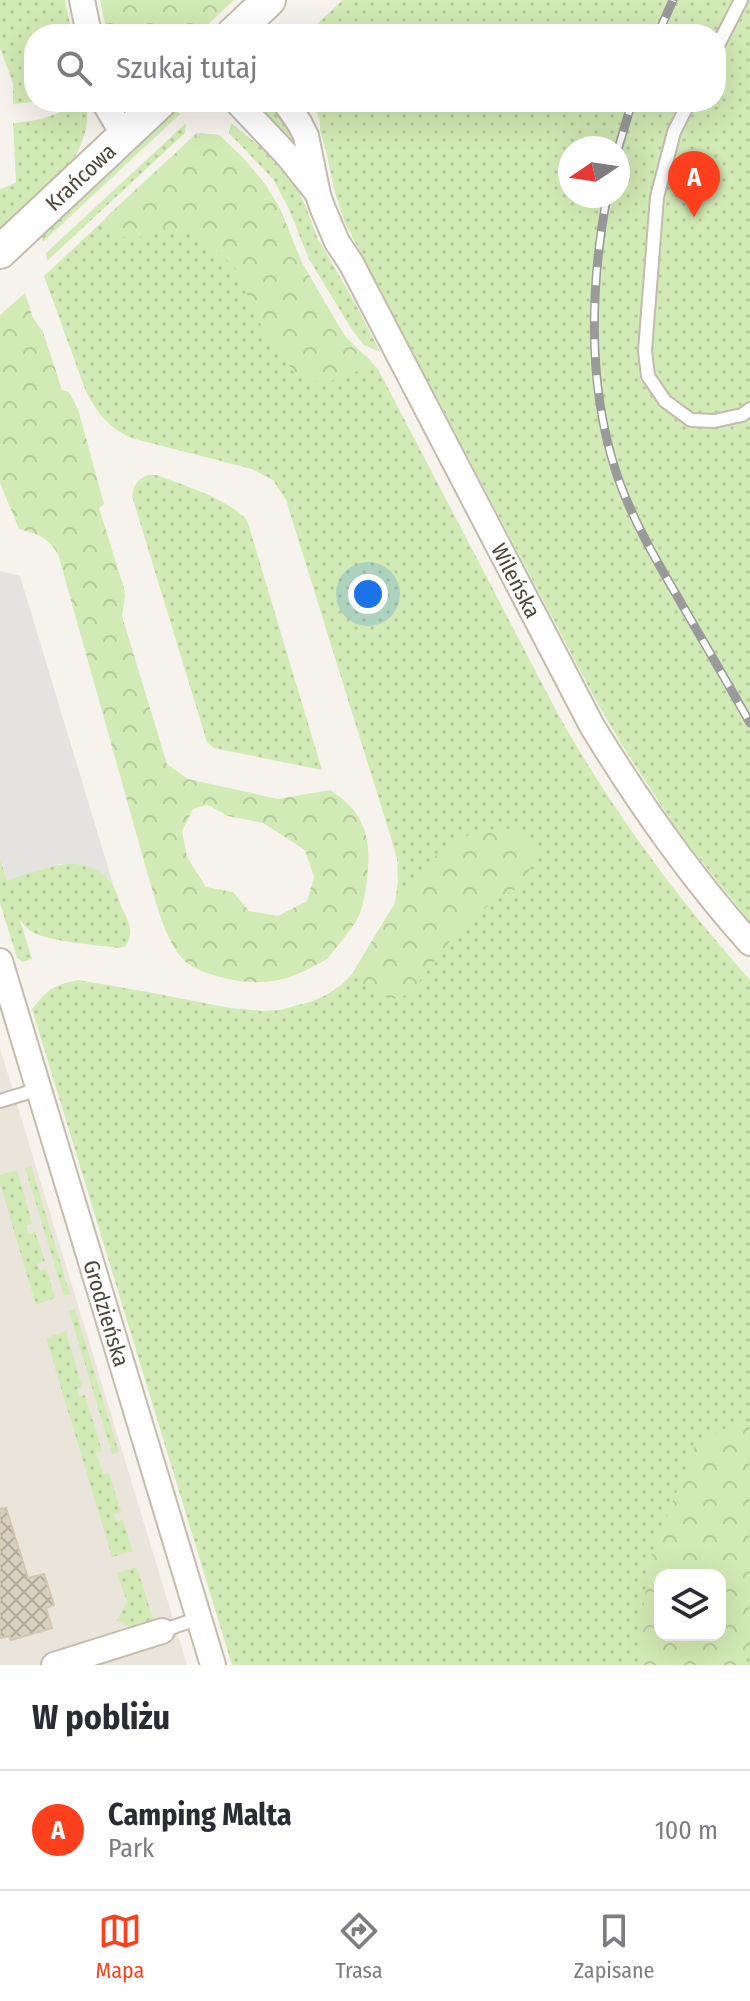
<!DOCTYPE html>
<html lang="pl">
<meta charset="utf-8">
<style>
:root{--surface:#fff;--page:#f2f2f3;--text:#2b2b33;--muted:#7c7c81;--line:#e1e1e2;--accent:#fc3f1d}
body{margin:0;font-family:"Fira Sans Condensed",sans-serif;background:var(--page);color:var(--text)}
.controls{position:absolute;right:24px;bottom:24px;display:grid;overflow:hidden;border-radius:16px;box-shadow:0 8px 32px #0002}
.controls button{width:72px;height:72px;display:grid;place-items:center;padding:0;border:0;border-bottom:2px solid var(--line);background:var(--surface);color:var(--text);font:40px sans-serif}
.compass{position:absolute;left:558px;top:136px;width:72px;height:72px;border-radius:50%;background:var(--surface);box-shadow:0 8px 32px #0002;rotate:257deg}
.you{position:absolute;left:368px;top:594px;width:28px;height:28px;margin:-20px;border:6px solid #fff;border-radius:50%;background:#1a73e8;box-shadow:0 0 0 12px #1a73e833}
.badge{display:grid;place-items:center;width:52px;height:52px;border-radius:50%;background:var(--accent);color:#fff;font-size:26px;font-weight:700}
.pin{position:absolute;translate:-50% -66px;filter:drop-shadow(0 2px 4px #0008)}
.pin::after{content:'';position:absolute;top:42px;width:28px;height:24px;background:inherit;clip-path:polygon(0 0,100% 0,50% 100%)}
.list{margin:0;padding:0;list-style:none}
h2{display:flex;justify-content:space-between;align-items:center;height:104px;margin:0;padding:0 32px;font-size:34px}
h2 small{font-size:26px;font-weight:400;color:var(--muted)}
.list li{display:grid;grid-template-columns:52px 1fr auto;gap:24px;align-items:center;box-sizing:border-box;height:120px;padding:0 32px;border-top:2px solid var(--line)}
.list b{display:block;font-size:30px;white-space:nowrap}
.list p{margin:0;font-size:26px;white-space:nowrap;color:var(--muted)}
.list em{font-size:26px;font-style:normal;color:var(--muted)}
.icon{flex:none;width:44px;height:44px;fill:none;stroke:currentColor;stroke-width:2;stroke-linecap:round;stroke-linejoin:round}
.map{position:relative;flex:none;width:750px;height:1665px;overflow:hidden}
.search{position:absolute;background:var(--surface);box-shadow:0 8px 32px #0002;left:24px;right:24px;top:24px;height:88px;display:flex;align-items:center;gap:20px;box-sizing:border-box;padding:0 28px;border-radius:32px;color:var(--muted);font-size:30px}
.sheet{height:224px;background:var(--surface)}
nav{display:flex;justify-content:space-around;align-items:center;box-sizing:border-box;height:112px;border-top:2px solid var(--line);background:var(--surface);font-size:22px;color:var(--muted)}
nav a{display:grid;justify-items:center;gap:4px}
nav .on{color:var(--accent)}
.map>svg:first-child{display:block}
.residential{fill:#eae5da}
.grass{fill:url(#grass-dots);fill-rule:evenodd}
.forest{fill:url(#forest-crowns);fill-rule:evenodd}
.parking{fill:#e5e3e0}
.building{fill:url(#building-cross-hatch);stroke:#d3c7b4;stroke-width:2}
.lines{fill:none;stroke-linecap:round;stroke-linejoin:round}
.service-casing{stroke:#c2bbae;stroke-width:16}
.minor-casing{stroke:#c2bbae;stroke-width:28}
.tertiary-casing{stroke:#c2bbae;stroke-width:36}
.service{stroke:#fff;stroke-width:12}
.minor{stroke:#fff;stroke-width:24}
.tertiary{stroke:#fff;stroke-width:32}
.rail-casing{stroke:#9a9a9a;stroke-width:9}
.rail{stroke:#fff;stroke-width:6;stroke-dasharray:18;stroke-linecap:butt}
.labels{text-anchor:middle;stroke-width:6;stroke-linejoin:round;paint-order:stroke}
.street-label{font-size:22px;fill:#4b4439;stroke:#fff}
</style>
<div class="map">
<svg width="750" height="1665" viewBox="0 0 750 1665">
<defs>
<pattern id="grass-dots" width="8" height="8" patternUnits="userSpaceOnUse" patternTransform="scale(2)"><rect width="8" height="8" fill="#d2eab5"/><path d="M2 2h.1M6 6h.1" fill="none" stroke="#b6ca9c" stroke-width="1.8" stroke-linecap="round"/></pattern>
<pattern id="forest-crowns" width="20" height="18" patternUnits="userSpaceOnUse" patternTransform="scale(2)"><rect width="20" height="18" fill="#d2eab5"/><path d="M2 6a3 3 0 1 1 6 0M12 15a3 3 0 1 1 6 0" fill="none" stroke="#b6ca9c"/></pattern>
<pattern id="building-cross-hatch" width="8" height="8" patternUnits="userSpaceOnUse" patternTransform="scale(2)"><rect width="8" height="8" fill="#d8cfc1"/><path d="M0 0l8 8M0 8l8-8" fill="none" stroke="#b1aa9e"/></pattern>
</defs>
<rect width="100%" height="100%" fill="#f6f3ec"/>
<polygon class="residential" points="0,1048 187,1665 0,1665"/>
<g class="grass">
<polygon points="0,0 65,0 72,34 34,34 34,102 13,104 13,83 0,48"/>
<path d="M343,0H750V922L682,837L622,745L594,697L345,223L334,189L326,151L320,131V122L313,102H716V34H306ZM570,148H618V196H570Z"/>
<path d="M78,102H86C90,126 83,145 70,165L0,232V189L9,186L16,182L13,123C40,121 55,116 78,102Z"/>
<polygon points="254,102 274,102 298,143 295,145 292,143"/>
<polygon points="175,109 180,114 43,242 41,234"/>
<polygon points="186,123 185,133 47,261 46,253"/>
<polygon points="231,123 258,145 261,142 292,177 306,207 317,237 355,303 380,352 364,345 352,330 309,259 288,207 273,179 229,133"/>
<path d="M197,133L219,135L244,159L265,184L280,209L302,263L344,335L378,369L559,716C614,813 676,897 750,980V1665H232L32,1009L42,997L52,988L65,983L78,980L153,993L230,1008L263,1011L280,1010L313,1001L328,994L341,985L352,974L395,903L398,880L397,859L391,838L286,500L273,480L252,469L131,438C108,427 96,412 85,389L44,276ZM660,1575H720V1635H660Z"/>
<path d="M148,475H157C185,486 226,498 247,520L322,770L214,748L207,742L132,496C134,484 137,480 148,475Z"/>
<path d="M0,858L7,880C38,871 88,847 112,883C117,891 119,903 124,912C130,924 134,935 125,947L119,948C97,945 52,942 34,933C28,930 24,925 20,920L32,959L23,962L17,958L0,903Z"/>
<polygon points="31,1166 70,1294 64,1296 25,1168"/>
<polygon points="17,1170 32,1223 26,1226 28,1233 35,1232 45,1261 37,1264 40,1271 46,1269 55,1298 36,1305 0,1184 0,1175"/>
<polygon points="75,1309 119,1452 112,1454 69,1311"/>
<polygon points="66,1331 82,1387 77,1389 79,1396 85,1395 102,1451 96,1453 103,1474 109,1473 121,1512 114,1514 116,1521 123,1520 133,1551 112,1557 46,1338"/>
<polygon points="137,1567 153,1619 136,1624 138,1631 117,1621 127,1602 117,1573"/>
</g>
<g class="forest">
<polygon points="100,0 234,0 198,34 107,34"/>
<polygon points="197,133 219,135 244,159 265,184 280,209 302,263 344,335 357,349 372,362 352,374 322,384 295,373 264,331 235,268 200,235 165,228 132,240 115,234 105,218"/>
<path d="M25,293L33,318L43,332L62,390L69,392L78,409L104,504L99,508L124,588L125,597L122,616L167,764L188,779L278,799L330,790C365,812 372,838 367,878C366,890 364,902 360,913C356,923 349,931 343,939C338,945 333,952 328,958C323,962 317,964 312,967C283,983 256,986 224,978C209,974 192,970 181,957C164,936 157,905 149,879L58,554C47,536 38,535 19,529L0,483V315ZM208,805L228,816L263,823L305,850L314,877L307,901L278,916L249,911L233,892L206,887L187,857L182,831L193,809Z"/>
<polygon points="513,829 534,851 526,884 495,900 459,929 412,991 398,999 376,995 352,974 395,903 432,858 477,830"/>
<path d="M733,1424L750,1427V1636L740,1665H643L637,1656L650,1558L695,1446ZM660,1575H720V1635H660Z"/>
</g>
<polygon class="parking" points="0,571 20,576 113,884 102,873 89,867 75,864 60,864 7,880 0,858"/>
<polygon class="building" points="6,1508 28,1578 44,1574 54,1605 46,1608 52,1628 11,1640 9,1636 0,1638 0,1509"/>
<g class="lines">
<defs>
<g id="service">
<polyline points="716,49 741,0"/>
<polyline points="689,102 674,132 657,197 645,351 648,376 665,401 691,420 714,421 742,415 750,409"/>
<polyline points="0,1101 39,1089"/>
<polyline points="162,1631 199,1618"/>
</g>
<g id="minor">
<polyline points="82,0 89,34"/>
<polyline points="104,102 124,136"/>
<polyline points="237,102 288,156 315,190"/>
<path id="s1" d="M285,102L300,124L306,136L318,195L323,209L337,242L351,263L592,726C639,803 690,876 750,943"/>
<path id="s2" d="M0,961L213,1665"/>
<polyline points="54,1665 162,1631"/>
</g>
<g id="tertiary">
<polyline points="233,34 269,0"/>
<path id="s3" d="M0,252L160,102"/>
</g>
</defs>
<use href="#service" class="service-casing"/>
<use href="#minor" class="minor-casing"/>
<use href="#tertiary" class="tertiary-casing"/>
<use href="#service" class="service"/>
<use href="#minor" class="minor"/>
<use href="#tertiary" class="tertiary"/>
<defs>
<g id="rail">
<polyline points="658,34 673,0"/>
<polyline points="618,149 632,102"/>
<path d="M607,196C590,288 587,385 617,475C632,519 656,560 680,601C703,641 727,682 750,723"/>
</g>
</defs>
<use href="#rail" class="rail-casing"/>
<use href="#rail" class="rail"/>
</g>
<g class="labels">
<g class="street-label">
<text dy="8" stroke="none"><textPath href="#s3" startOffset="110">Krańcowa</textPath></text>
<text dy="8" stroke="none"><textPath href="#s1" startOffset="534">Wileńska</textPath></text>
<text dy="8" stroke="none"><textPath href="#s2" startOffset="368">Grodzieńska</textPath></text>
</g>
</g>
</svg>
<div class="controls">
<button><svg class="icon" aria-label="layers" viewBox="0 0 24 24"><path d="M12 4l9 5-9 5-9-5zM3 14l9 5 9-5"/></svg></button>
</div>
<svg class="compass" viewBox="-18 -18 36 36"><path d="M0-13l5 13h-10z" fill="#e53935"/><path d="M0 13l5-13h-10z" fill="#7c7c81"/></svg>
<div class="you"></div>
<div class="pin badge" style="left:694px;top:217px">A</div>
<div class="search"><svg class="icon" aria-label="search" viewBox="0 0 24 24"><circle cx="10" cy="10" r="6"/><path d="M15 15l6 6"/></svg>Szukaj tutaj</div>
</div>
<section class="sheet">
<h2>W pobliżu<small></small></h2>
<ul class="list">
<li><span class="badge">A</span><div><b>Camping Malta</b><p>Park</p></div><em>100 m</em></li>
</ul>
</section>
<nav>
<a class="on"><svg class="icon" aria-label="map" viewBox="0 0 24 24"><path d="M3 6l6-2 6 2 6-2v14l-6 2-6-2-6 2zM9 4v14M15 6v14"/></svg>Mapa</a>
<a><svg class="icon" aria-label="directions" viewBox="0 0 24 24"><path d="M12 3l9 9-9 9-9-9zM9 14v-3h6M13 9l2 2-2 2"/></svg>Trasa</a>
<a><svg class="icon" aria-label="saved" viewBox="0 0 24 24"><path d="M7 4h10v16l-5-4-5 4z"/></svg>Zapisane</a>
</nav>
